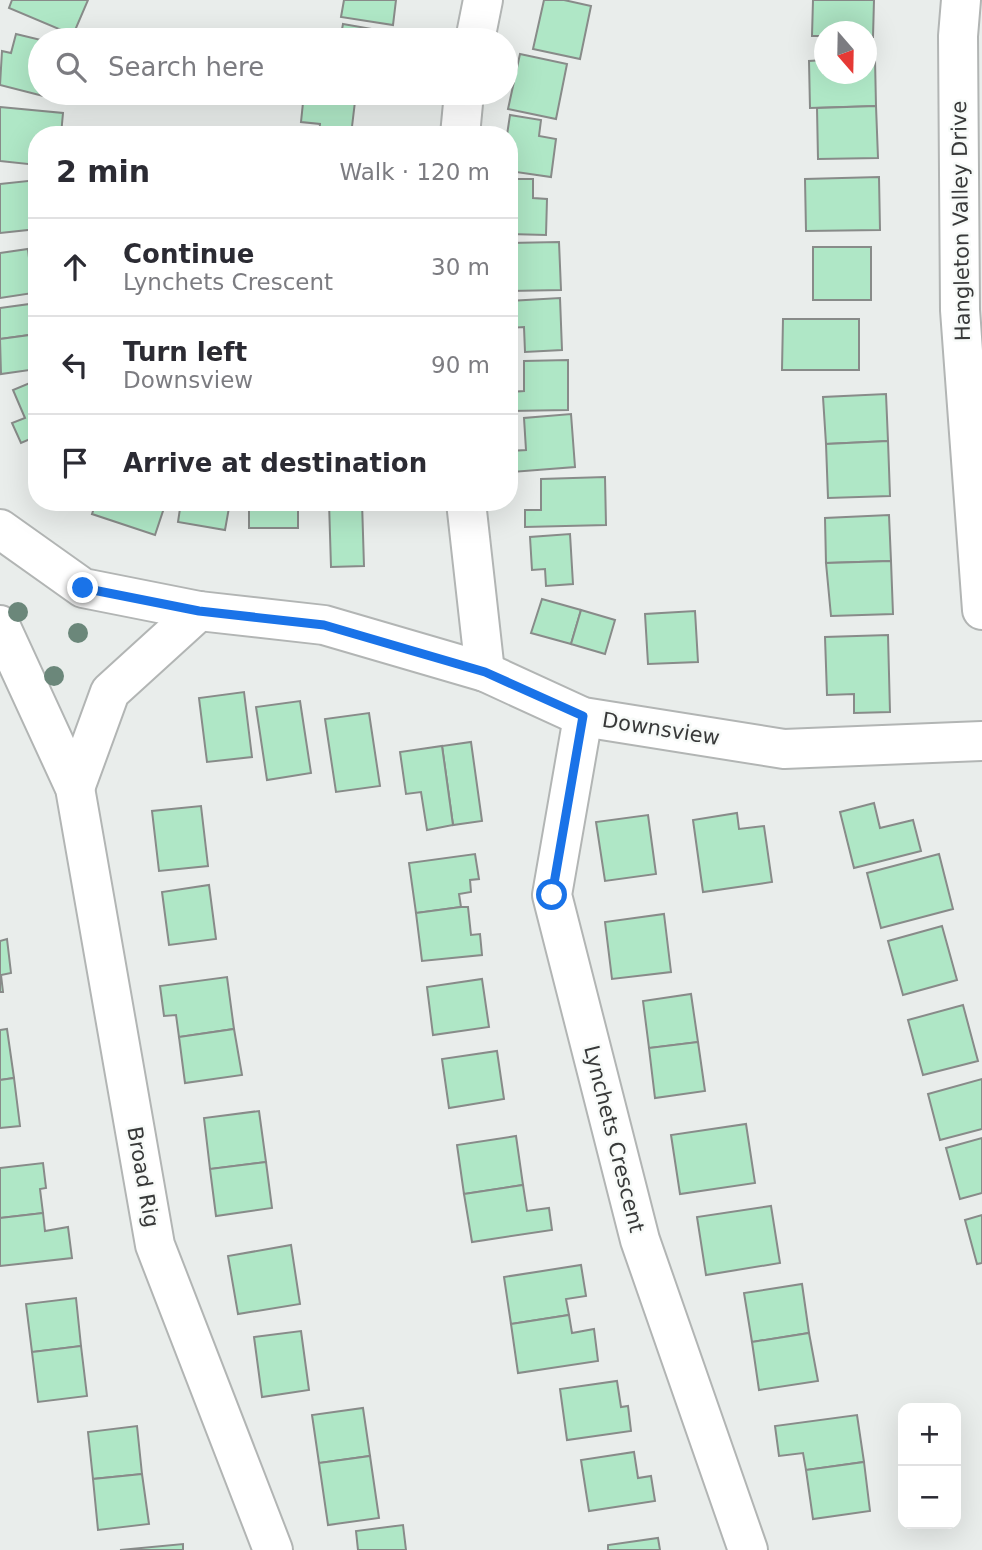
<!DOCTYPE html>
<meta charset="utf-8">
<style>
:root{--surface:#fff;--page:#f7f7f7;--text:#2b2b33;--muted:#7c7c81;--line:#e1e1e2}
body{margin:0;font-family:"DejaVu Sans",sans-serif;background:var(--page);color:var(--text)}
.controls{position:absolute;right:21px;bottom:21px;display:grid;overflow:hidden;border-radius:14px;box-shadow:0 7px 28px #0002}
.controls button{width:63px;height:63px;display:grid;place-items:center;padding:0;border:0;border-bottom:2px solid var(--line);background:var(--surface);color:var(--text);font:35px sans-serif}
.compass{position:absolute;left:814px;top:21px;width:63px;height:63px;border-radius:50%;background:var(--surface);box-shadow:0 7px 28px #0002;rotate:160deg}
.stop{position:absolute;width:21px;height:21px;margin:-16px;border:5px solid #1a73e8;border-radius:50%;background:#fff}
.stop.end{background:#1a73e8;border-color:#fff;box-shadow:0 2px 7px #0008}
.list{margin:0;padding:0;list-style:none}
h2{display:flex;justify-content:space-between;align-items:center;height:91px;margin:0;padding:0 28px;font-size:30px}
h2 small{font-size:23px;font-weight:400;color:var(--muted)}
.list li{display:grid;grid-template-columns:46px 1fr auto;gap:21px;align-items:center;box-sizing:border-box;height:98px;padding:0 28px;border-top:2px solid var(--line)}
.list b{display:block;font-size:26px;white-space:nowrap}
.list p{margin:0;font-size:23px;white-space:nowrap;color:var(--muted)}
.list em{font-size:23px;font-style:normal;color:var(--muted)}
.icon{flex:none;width:38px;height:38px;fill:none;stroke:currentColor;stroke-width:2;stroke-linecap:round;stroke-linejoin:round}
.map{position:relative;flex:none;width:982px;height:1550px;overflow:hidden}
.search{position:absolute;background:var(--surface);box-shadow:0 7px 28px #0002;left:28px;top:28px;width:490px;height:77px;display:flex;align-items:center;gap:18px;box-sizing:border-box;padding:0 24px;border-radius:38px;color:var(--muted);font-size:26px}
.panel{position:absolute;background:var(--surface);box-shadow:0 7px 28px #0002;left:28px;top:126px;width:490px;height:385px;border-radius:28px}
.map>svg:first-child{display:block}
.building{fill:#afe7c6;stroke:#888b89;stroke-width:2}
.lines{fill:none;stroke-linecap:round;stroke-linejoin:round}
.minor-casing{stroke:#b2b5b4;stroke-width:42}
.minor{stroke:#fff;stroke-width:38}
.tree{fill:#6b877a}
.route{stroke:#1a73e8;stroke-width:9}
.labels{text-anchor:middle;stroke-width:5;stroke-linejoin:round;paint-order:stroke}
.street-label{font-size:21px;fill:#383939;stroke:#f7faf8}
</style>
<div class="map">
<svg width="982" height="1550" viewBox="0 0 982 1550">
<rect width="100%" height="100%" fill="#e9edeb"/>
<g class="building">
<polygon points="12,0 88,0 73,35 9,8"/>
<polygon points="344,0 396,0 393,25 341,17"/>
<polygon points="544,0 564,0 591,6 580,59 533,49"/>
<polygon points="813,0 874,0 873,37 866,37 866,32 824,32 824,36 812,36"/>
<polygon points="343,24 395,33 394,40 340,40"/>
<polygon points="16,34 41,40 40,93 66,93 63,101 0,85 2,51 11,53"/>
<polygon points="520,54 567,64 556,119 508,109"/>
<polygon points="866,59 875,59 876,106 810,108 809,61 824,60 824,74 866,74"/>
<polygon points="304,93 356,93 351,135 319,135 320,124 301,122"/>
<polygon points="876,106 878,158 818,159 817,108"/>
<polygon points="0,107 63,113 61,135 37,135 37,165 0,161"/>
<polygon points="510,115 541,120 539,136 556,139 551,177 509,171 509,135 507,135"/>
<polygon points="879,177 880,230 806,231 805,179"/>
<polygon points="509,179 533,179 533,198 547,199 546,235 509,234"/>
<polygon points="37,180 37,229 0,233 0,184"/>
<polygon points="559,242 561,290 509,291 509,243"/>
<rect x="813" y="247" width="58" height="53"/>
<polygon points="28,249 33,293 0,298 0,253"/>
<polygon points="560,298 562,350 525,352 524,327 509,328 509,301"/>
<polygon points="37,303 37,334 0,339 0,308"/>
<polygon points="783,319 859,319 859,370 782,370"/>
<polygon points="37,334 37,369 1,374 0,339"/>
<polygon points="568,360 568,410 510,411 510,392 524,391 524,361"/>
<polygon points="37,380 37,436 21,443 12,423 25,418 13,390"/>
<polygon points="886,394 888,441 826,444 823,397"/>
<polygon points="571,414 575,467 512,472 510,451 526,450 524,418"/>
<polygon points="888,441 890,496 828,498 826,444"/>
<polygon points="605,477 606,525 525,527 525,510 541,510 541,479"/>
<polygon points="96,502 166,502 155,535 92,514"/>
<polygon points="181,502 230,502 225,530 178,522"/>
<rect x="249" y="502" width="49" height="26"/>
<polygon points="329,502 362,502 364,566 331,567"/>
<polygon points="889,515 891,561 826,563 825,518"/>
<polygon points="570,534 573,584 546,586 545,569 532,570 530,537"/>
<polygon points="891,561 893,614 831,616 826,563"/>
<polygon points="542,599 581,610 571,644 531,633"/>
<polygon points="581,610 615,620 605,654 571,644"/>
<polygon points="695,611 698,662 648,664 645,614"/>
<polygon points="888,635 890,712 854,713 854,694 827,695 825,637"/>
<polygon points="244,692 252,757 207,762 199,698"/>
<polygon points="300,701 311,773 267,780 256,707"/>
<polygon points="369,713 380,786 336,792 325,719"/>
<polygon points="471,742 482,821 453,825 442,746"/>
<polygon points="442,746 453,825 427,830 421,792 406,794 400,752"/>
<polygon points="874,803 880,828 913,820 921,851 854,868 840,812"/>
<polygon points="201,806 208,866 159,871 152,811"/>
<polygon points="737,813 739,829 764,826 772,882 703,892 693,820"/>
<polygon points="648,815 656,874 605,881 596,822"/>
<polygon points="475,854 479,879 470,880 471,892 459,894 461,907 416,913 409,863"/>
<polygon points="939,854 953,909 881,928 867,873"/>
<polygon points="209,885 216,939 169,945 162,892"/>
<polygon points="461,907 468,907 471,935 480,934 482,955 422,961 416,913"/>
<polygon points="664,914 671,972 612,979 605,922"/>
<polygon points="942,926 957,980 903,995 888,941"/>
<polygon points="7,939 11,973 1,975 3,992 0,992 0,941"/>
<polygon points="227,977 234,1029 179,1037 176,1015 164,1016 160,986"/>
<polygon points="482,979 489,1027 433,1035 427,987"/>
<polygon points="691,994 698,1042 649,1048 643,1001"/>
<polygon points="963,1005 978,1061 923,1075 908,1020"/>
<polygon points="7,1029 14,1078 0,1080 0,1030"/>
<polygon points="234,1029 242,1075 185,1083 179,1037"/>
<polygon points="698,1042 705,1091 655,1098 649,1048"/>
<polygon points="497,1051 504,1099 449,1108 442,1059"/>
<polygon points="14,1078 20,1126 0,1128 0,1080"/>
<polygon points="982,1079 982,1129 940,1140 928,1094"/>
<polygon points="259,1111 266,1162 210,1169 204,1118"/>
<polygon points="746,1124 755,1183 680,1194 671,1135"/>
<polygon points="516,1136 523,1185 464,1194 457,1145"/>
<polygon points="982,1138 982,1193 960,1199 946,1148"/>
<polygon points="266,1162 272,1208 216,1216 210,1169"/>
<polygon points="43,1163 46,1188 40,1189 43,1213 0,1218 0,1168"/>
<polygon points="523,1185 527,1211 549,1208 552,1230 472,1242 464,1194"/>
<polygon points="771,1206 780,1263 706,1275 697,1217"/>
<polygon points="43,1213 45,1231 68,1227 72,1258 0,1266 0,1218"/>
<polygon points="982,1215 982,1263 977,1264 965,1220"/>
<polygon points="291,1245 300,1304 238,1314 228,1256"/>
<polygon points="581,1265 586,1296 566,1299 569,1315 511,1324 504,1277"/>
<polygon points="802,1284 809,1333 752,1342 744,1293"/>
<polygon points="76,1298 81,1346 32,1352 26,1304"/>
<polygon points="569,1315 572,1333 594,1329 598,1361 518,1373 511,1324"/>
<polygon points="301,1331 309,1390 262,1397 254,1337"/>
<polygon points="809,1333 818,1381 759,1390 752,1342"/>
<polygon points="81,1346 87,1396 38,1402 32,1352"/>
<polygon points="617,1381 621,1407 628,1406 631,1431 567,1440 560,1389"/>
<polygon points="363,1408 370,1456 319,1463 312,1415"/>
<polygon points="857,1415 864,1462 806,1470 803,1453 779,1456 775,1426"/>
<polygon points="137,1426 142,1474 93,1479 88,1432"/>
<polygon points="634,1452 638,1478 651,1476 655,1501 589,1511 581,1460"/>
<polygon points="370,1456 379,1518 328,1525 319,1463"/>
<polygon points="864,1462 870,1511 813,1519 806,1470"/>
<polygon points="142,1474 149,1524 98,1530 93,1479"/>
<polygon points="403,1525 406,1550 358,1550 356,1531"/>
<polygon points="658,1538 660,1550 608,1550 608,1545"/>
<polygon points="183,1544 183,1550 120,1550"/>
</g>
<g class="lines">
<defs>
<g id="minor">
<polyline points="961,0 958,36 960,310 982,610"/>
<polyline points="475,40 483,0"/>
<polyline points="460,135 464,93"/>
<polyline points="466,502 485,672"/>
<polyline points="0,529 83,588 199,611 324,625 485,672 583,717 784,749 982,741"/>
<polyline points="0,625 75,788 155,1245 273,1550"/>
<polyline points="583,717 552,895 640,1240 748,1550"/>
<polyline points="75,788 110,692 199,611"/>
</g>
</defs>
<use href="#minor" class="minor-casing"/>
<use href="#minor" class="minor"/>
</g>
<g class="tree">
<circle cx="18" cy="612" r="10"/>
<circle cx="78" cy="633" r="10"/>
<circle cx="54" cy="676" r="10"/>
</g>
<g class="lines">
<polyline class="route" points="83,588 199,611 324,625 485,672 583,716 552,895"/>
</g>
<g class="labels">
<g class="street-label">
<text transform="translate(961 221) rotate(-91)" y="7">Hangleton Valley Drive</text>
<text transform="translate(661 729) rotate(9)" y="7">Downsview</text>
<text transform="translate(614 1139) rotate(76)" y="7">Lynchets Crescent</text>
<text transform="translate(143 1177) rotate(80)" y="7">Broad Rig</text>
</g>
</g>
</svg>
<div class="controls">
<button>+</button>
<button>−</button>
</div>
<svg class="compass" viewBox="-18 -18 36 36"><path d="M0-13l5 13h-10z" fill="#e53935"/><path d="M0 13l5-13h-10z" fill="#7c7c81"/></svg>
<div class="stop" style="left:552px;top:895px"></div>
<div class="stop end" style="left:83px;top:588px"></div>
<div class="search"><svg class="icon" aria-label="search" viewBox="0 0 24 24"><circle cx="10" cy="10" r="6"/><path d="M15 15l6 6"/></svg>Search here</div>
<section class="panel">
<h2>2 min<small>Walk · 120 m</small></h2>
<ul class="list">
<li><svg class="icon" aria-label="ahead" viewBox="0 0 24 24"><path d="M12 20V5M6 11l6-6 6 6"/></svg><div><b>Continue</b><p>Lynchets Crescent</p></div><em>30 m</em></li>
<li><svg class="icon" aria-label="left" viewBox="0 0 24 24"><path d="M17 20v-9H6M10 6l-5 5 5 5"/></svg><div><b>Turn left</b><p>Downsview</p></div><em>90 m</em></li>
<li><svg class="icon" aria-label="arrive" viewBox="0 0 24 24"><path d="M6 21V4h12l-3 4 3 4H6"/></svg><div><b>Arrive at destination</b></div></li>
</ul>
</section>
</div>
